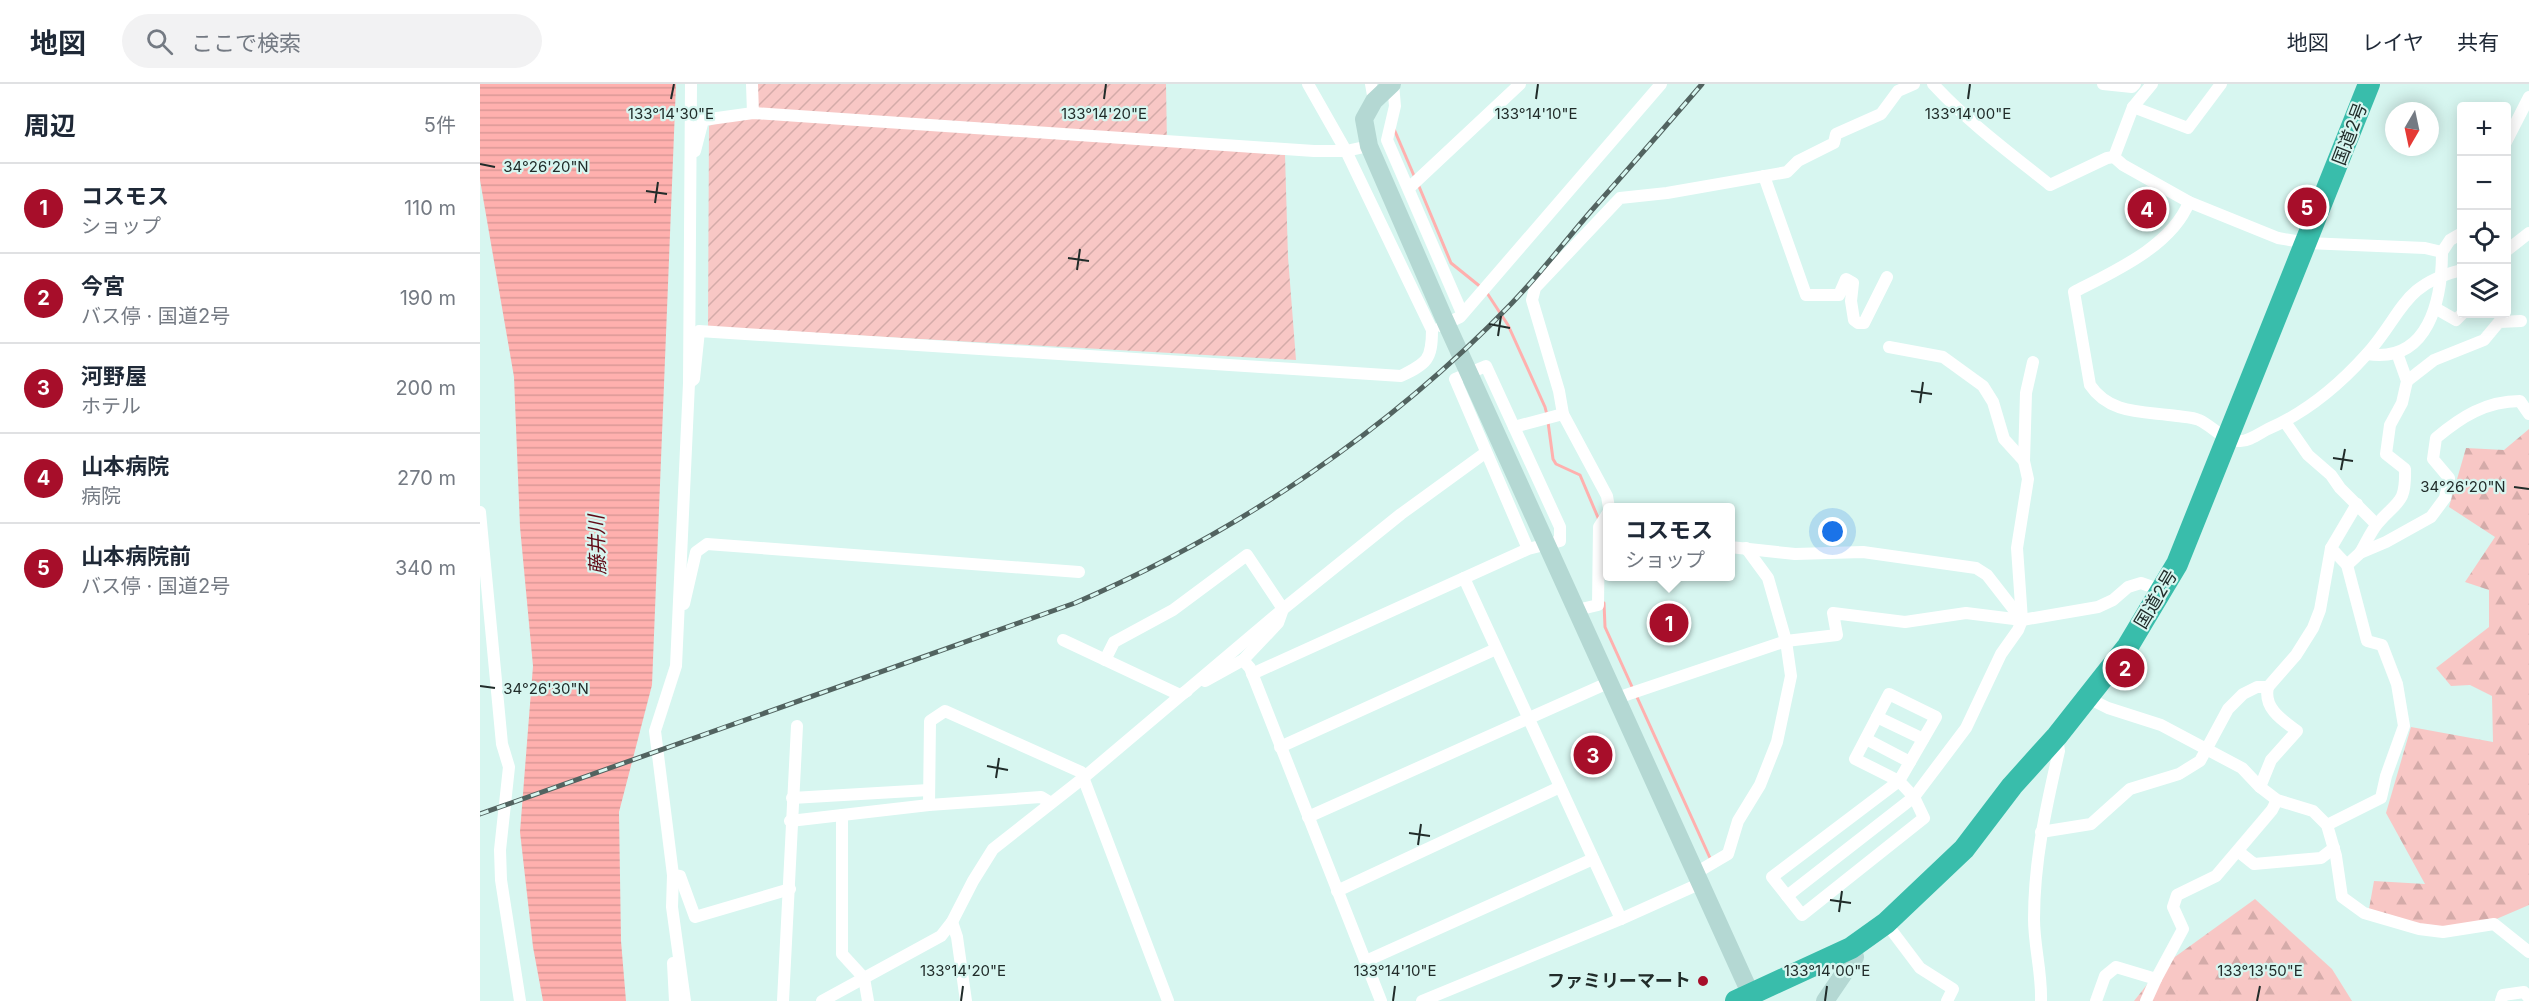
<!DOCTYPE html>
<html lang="ja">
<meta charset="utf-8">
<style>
:root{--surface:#fff;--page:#f2f2f3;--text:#1f2937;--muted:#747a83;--line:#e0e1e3;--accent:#a70e2a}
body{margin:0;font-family:Inter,"Noto Sans JP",sans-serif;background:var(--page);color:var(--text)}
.controls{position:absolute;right:18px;top:18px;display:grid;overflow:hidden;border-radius:6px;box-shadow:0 3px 15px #0003}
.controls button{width:54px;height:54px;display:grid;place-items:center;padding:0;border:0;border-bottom:2px solid var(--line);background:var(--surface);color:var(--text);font:30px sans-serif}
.compass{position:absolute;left:1905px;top:18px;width:54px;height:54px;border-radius:50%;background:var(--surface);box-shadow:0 3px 15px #0003;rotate:189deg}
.you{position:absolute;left:1353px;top:448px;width:21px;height:21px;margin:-15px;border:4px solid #fff;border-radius:50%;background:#1a73e8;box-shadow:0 0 0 9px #1a73e833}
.badge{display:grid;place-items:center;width:39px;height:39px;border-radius:50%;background:var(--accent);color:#fff;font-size:20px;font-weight:700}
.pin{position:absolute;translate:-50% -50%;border:3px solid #fff;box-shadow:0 2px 6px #0006}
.popup{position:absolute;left:1123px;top:419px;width:132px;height:78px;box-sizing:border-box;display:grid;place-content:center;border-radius:6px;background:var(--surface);filter:drop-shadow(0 2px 4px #0005);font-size:20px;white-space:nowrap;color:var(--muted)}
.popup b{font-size:22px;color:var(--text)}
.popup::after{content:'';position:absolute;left:50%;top:100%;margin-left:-12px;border:12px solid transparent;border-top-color:var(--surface)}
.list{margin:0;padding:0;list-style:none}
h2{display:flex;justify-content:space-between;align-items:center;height:78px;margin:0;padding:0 24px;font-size:26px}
h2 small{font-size:20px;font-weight:400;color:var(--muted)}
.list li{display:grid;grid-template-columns:39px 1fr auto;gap:18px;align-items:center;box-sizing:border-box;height:90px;padding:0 24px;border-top:2px solid var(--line)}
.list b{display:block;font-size:22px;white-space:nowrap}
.list p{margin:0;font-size:20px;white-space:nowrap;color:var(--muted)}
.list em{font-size:20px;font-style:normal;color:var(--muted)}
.icon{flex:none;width:33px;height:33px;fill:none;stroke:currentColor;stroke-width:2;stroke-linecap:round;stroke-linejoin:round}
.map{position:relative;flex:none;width:2049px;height:917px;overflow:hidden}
header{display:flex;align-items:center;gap:36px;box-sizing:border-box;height:84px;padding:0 30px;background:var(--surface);border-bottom:2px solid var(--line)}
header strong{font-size:28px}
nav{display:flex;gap:33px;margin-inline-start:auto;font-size:21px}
.search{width:420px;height:54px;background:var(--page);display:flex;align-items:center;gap:15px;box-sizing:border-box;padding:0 21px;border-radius:33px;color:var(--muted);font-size:22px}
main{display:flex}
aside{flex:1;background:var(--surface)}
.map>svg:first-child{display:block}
.forest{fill:url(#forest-firs)}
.garden{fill:url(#garden-furrows)}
.water{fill:url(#water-rules)}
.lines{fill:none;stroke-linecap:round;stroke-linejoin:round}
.stream{stroke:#ffb0ae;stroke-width:3}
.street{stroke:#fff;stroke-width:12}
.secondary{stroke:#b4d8d3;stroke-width:18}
.highway{stroke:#39bdab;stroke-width:22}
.rail-casing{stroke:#526360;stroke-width:5}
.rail{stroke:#d7f6f0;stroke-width:3;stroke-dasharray:9;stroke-linecap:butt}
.ticks{fill:none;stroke:#212c2a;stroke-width:2}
.poi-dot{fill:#a70e2a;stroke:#d7f6f0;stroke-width:2}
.labels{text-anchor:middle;stroke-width:4.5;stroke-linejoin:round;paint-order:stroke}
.street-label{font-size:18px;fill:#212c2a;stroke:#d7f6f0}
.poi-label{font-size:18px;font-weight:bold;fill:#212c2a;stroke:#d7f6f0;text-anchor:end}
.water-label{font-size:20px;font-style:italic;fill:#610b17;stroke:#d7f6f0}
.ticks-label{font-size:15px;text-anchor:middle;fill:#212c2a;stroke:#d7f6f0;stroke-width:4.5;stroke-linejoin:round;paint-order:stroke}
</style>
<header>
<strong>地図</strong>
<div class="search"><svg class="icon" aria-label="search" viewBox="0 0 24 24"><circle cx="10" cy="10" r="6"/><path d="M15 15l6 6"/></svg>ここで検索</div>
<nav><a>地図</a><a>レイヤ</a><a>共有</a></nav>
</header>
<main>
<aside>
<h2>周辺<small>5件</small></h2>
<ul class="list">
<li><span class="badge">1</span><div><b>コスモス</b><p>ショップ</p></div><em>110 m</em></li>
<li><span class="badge">2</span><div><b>今宮</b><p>バス停 · 国道2号</p></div><em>190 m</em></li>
<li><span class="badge">3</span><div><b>河野屋</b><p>ホテル</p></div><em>200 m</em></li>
<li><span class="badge">4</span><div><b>山本病院</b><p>病院</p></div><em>270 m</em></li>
<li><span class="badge">5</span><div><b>山本病院前</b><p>バス停 · 国道2号</p></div><em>340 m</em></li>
</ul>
</aside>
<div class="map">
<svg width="2049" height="917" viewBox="0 0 2049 917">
<defs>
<pattern id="forest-firs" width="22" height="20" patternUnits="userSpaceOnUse" patternTransform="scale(1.5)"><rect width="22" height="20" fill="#f8c7c5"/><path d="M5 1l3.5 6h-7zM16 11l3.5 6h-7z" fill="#d4aba9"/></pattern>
<pattern id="garden-furrows" width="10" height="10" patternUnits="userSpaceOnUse" patternTransform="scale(1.5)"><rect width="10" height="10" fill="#f8c7c5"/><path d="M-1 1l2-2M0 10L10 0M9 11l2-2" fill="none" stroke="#d4aba9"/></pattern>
<pattern id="water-rules" width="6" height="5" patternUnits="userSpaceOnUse" patternTransform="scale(1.5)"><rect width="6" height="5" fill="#ffb0ae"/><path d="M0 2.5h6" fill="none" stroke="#da9896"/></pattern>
</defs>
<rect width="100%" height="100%" fill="#d7f6f0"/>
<g class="forest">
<polygon points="2049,345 2049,821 2014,836 1964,847 1889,825 1894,797 1945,800 1906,729 1931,643 2013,658 2012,612 1990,601 1971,602 1956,584 2009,543 2009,506 1985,498 2015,453 1969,423 1986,364 2024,366"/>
<polygon points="1775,815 1852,885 1872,917 1654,917 1681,883"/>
</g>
<polygon class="garden" points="274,0 686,0 687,62 805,71 808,173 816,276 228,243 229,42 250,34 274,32"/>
<polygon class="water" points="0,0 196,0 172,601 139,728 141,857 146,917 63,917 53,863 40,748 53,582 40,443 34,293 0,96"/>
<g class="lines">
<g class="stream">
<polyline points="914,45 935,94"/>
<polyline points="938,100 971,179 1002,204"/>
<polyline points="1007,209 1028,241 1065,323 1067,331"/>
<polyline points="1068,338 1073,375 1076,380 1100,391 1119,436"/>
<polyline points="1124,519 1125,543 1153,605"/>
<polyline points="1156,611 1230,774"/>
</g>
<g class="street">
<polyline points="272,0 273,29"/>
<polyline points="891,0 894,17"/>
<polyline points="913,0 915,22 907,56 982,229"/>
<path d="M1453,0C1488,38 1530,69 1570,101L1627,74L1634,73"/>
<polyline points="1623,0 1652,3 1655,0"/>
<path d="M1672,0L1653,23L1634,73L1643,81L1709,118L1798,154L1827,159L1945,164L1962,168C1962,215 1949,280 1887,270"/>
<polyline points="1653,23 1708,44 1741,0"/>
<polyline points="2026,58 2049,13"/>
<polyline points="215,67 223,36 273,29 834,67 866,67 889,62"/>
<polyline points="1284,92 1326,211 1359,211 1366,195 1373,199 1371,217 1374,236 1378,239 1384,239 1407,193"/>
<polyline points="929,104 1040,0"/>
<path d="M1709,118C1692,162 1633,188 1594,208L1610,301C1630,331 1664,327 1697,332C1704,333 1713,333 1719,336C1733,342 1742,357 1759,357C1768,358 1780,349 1788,345C1825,329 1859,301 1886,271C1922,232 1921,200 1982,186"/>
<polyline points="2026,167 2049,149"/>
<polyline points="1962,168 1970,156 1982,149"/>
<polyline points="1955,224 1976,236 1982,230"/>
<polyline points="961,242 980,233 1181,0"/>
<polyline points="1409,263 1463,273 1503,302 1513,318 1524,355 1544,377"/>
<polyline points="1927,297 1954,276 2004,256 2019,238 2041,237"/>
<path d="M209,299L214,295L219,247L921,292C947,279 952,276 952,246L866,67L828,0"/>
<polyline points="1805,338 1828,371 1851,391 1860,404 1896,440"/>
<polyline points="1034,343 1083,330"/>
<polyline points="1129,424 1127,412 1083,330 1079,307 1052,216 1055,204 1140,114 1187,109 1307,88 1318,77 1354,59 1356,50 1401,30 1418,7 1434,0"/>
<polyline points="0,428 22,660 29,683 20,766 21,796 40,917"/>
<polyline points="1250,463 1315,470 1383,468 1496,484 1507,491 1542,536 1618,523 1633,516 1648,503 1661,499 1681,506"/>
<path d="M1880,469C1886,459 1891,447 1898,439C1918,416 1926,420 1925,385L1906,370L1910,341L1922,319L1927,297L1917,269"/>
<path d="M1867,481L1880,469L1906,458L1951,433L1965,414L1969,394L1953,375L1956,354C1981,333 2006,317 2040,317L2049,330"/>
<polyline points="984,494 1141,835"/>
<polyline points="204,520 216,468 227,460 599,488"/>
<polyline points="1097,526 1118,521 1119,443 1128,429"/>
<polyline points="583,556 700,611 707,607"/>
<polyline points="625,576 634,558 693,526 767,471 803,525 798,539 763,576 725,597"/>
<polyline points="763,576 770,584 901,917"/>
<polyline points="772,590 1048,465 1080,457 1080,443 1006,282 975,295 1048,465"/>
<polyline points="1137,614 1306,557 1357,551 1353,529 1425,538 1486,529 1542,536"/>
<polyline points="1608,614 1628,624 1681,641 1762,684 1780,703 1797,716 1833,727 1847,741 1856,772 1862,813 1884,829 1939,845 1963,848 2014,840 2049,868"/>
<polyline points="1397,633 1443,655"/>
<polyline points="1386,655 1430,678"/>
<polyline points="800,663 1016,565"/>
<polyline points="1419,697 1434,713 1444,734 1322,831 1292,793 1419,697 1456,633 1409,610 1375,675 1419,697"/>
<path d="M1780,703L1791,676L1817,647C1802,636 1783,624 1788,603"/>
<polyline points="312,714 449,706"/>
<polyline points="449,721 450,637 465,627 601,688 688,917"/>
<polyline points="362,731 362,870 384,894 388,917"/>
<polyline points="828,733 1130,598"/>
<polyline points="310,737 449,721 561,713 571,719"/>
<polyline points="1847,741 1901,714 1906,692 1924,642 1917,600 1902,561 1887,557 1867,481 1851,464 1877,420"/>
<polyline points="1561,748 1611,740 1650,705 1699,690 1720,677 1748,625 1763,610 1777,603 1788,603 1816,571 1833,544 1840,526 1851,464"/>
<polyline points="1759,768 1774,780 1841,774 1854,764"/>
<polyline points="1214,790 1248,770 1258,737 1280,701 1297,658 1311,592 1306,557 1288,494 1266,464"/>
<polyline points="193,791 200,792 215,833 310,805"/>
<polyline points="857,807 1080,703"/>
<polyline points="1307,812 1434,713 1486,644 1521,570 1538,546 1542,536 1537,464 1548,395 1544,377 1546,309 1553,278"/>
<polyline points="472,838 477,853 486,917"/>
<polyline points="1406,839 1440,884 1473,905 1467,917"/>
<polyline points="886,877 1113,775"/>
<polyline points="193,879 195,917"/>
<polyline points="205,917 192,823 193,791 175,647 196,582 209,299 211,0"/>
<polyline points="303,917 317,642"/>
<polyline points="342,917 461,852 472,838 493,797 513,765 602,695 803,525 921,430 1005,369"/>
<polyline points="942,917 1141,835 1219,800"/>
<path d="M1561,917C1562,889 1554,862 1554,835C1554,777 1566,723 1579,667L1577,653"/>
<polyline points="1616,917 1625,892 1636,883 1676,895 1703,845 1693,823 1697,811 1736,792 1792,726 1797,716"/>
<polyline points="1666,917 1676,895"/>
<polyline points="2021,917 2023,911 2044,908 2049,914"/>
</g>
<g class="secondary">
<polyline points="912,0 894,17 884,35 889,62 963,232 1271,911"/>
<polyline points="1345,917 1375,873 1371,864"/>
</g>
<polyline class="highway" points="1256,917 1371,864 1406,839 1484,765 1532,702 1577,652 1648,562 1697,480 1889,0"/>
<defs>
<path id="rail" d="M0,730L595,519C757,449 909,347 1032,219C1061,189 1085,157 1112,126C1149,84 1186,42 1222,0"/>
</defs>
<use href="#rail" class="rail-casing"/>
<use href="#rail" class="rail"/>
</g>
<path class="ticks" d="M191,15L194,0M624,15L626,0M1056,15L1058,0M1488,15L1490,0M0,80L15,83M166,107L187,110M175,119L178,98M588,174L609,177M597,186L600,165M1009,240L1030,244M1018,252L1021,232M1431,307L1452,310M1440,319L1443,298M1853,374L1873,377M1861,386L1865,365M2034,403L2049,405M0,602L15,604M507,682L528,686M516,694L519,674M929,749L950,752M938,761L941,740M1350,816L1371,819M1359,828L1362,807M481,917L483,902M913,917L915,902M1345,917L1347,902M1777,917L1780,902"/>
<circle class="poi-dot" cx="1223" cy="897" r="6"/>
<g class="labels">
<g class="street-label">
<text transform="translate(1870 50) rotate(-69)" y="6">国道2号</text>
<text transform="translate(1676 515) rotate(-59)" y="6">国道2号</text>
</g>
<g class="poi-label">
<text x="1211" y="903">ファミリーマート</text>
</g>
<g class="water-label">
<text transform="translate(117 461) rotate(-92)" y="7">藤井川</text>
</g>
</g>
<g class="ticks-label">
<text x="191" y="35">133°14'30"E</text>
<text x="624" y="35">133°14'20"E</text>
<text x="1056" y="35">133°14'10"E</text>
<text x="1488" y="35">133°14'00"E</text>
<text x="66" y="88">34°26'20"N</text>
<text x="1983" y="408">34°26'20"N</text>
<text x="66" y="610">34°26'30"N</text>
<text x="483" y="892">133°14'20"E</text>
<text x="915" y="892">133°14'10"E</text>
<text x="1347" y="892">133°14'00"E</text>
<text x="1780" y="892">133°13'50"E</text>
</g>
</svg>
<div class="controls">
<button>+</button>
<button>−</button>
<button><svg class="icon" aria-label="locate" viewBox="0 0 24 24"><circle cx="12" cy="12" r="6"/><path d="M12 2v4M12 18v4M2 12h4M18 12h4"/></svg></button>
<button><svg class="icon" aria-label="layers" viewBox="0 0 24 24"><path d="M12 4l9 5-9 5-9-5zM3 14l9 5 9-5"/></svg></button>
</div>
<svg class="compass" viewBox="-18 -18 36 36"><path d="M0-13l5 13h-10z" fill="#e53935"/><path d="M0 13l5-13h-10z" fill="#747a83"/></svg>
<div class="you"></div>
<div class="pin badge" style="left:1189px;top:539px">1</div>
<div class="popup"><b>コスモス</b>ショップ</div>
<div class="pin badge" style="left:1645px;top:584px">2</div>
<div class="pin badge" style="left:1113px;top:671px">3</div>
<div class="pin badge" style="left:1667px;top:125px">4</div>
<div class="pin badge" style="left:1827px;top:123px">5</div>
</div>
</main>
